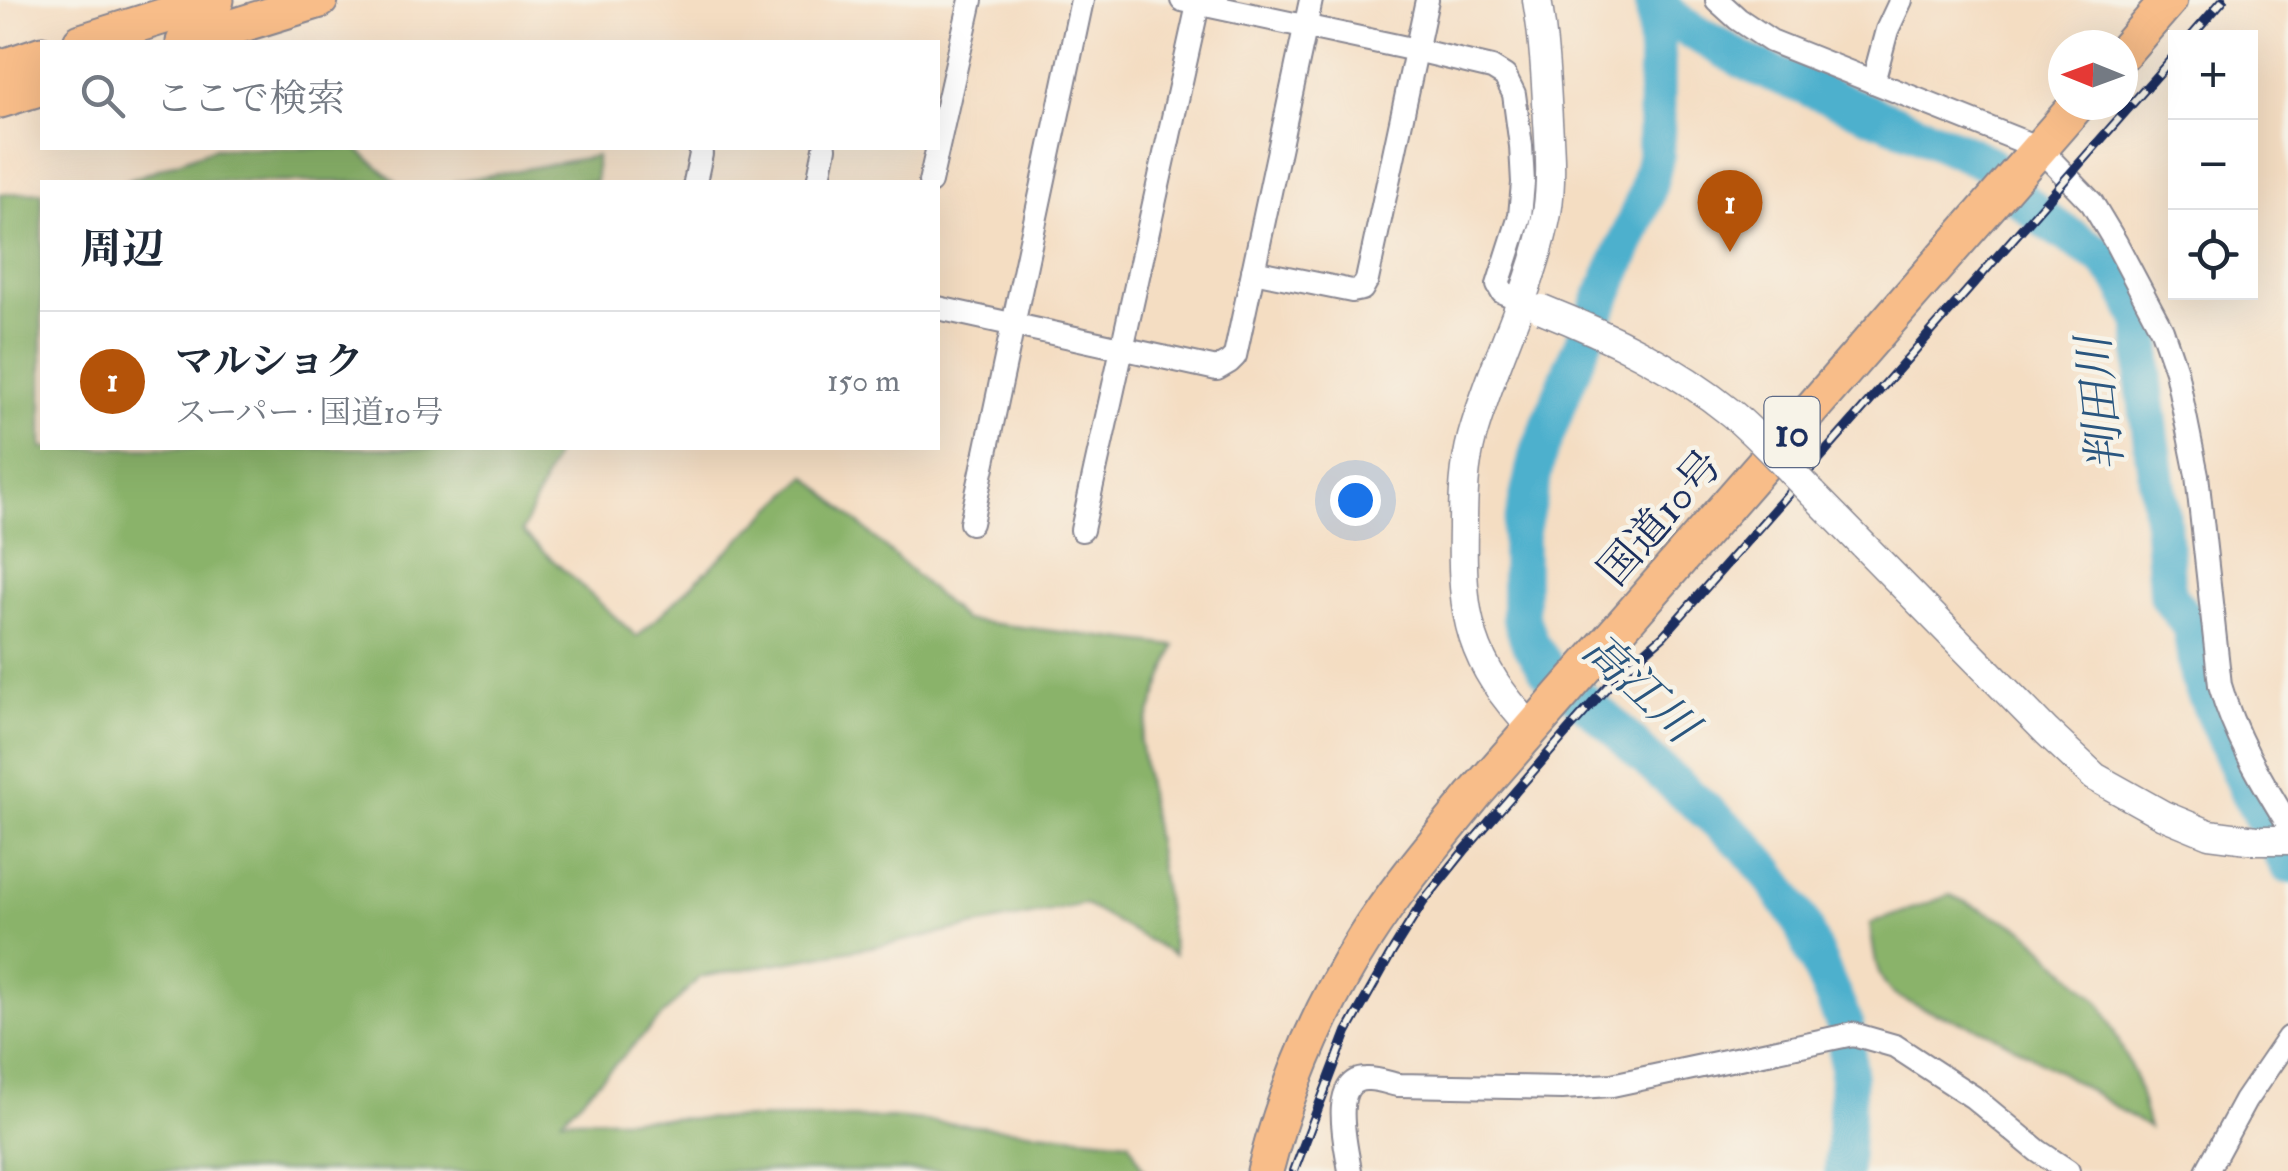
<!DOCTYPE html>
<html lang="ja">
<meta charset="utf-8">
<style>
:root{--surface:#fff;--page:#f2f2f3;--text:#1f2937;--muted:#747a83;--line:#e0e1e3;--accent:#b45309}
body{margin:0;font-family:"IM FELL Double Pica","Noto Serif JP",serif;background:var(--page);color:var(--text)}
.controls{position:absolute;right:30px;top:30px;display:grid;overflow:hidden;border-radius:0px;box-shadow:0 10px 40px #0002}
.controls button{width:90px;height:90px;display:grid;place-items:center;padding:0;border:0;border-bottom:2px solid var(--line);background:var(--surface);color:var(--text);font:50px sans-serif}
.compass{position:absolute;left:2048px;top:30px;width:90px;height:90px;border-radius:50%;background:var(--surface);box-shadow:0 10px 40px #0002;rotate:271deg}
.you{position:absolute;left:1355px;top:500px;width:35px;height:35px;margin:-25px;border:8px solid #fff;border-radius:50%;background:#1a73e8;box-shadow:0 0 0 15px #1a73e833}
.badge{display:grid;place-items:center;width:65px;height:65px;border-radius:50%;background:var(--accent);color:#fff;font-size:32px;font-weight:700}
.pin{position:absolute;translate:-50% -82px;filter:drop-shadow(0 2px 5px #0008)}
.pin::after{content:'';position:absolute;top:52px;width:35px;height:30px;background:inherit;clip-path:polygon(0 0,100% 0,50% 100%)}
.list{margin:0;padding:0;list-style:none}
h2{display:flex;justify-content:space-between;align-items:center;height:130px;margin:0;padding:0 40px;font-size:42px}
h2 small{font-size:32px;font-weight:400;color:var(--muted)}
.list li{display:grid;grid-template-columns:65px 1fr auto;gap:30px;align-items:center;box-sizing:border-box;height:140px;padding:0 40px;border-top:2px solid var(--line)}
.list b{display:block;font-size:38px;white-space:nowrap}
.list p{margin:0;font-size:32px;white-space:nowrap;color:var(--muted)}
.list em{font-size:32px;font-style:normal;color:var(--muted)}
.icon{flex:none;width:55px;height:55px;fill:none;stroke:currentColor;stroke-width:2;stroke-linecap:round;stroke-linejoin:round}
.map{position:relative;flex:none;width:2288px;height:1171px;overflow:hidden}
.search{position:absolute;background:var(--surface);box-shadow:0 10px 40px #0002;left:40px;top:40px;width:900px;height:110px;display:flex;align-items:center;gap:25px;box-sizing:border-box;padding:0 35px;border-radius:0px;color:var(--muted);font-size:38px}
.panel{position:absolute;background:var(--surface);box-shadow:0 10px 40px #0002;left:40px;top:180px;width:900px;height:270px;border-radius:0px}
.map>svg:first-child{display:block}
.forest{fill:#8ab36a;stroke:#527164;stroke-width:2.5}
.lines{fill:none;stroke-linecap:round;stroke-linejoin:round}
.river{stroke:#4eb0cd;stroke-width:38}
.minor-casing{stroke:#888690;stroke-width:26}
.tertiary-casing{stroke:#888690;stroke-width:31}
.trunk-casing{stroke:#888690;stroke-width:39}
.minor{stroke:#fff;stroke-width:22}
.tertiary{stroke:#fff;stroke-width:28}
.trunk{stroke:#f8bd89;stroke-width:35}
.rail-casing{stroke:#1b2f5e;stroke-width:10}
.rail{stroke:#f7f3e8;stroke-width:6;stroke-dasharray:19;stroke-linecap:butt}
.tertiary-bridge-casing{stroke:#888690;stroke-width:31;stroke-linecap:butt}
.tertiary-bridge{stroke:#fff;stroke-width:28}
.labels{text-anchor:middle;stroke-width:9;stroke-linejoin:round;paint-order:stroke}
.shield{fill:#f7f3e8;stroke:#5d6a87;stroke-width:2.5}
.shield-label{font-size:40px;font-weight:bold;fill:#1b2f5e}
.street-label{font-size:42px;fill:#1b2f5e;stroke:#f7f3e8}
.water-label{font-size:45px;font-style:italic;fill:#2a567f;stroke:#f7f3e8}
</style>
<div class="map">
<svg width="2288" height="1171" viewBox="0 0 2288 1171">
<rect width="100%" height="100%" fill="#f7f3e8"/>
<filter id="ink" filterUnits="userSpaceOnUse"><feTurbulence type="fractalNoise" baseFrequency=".01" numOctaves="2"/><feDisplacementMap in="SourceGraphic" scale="20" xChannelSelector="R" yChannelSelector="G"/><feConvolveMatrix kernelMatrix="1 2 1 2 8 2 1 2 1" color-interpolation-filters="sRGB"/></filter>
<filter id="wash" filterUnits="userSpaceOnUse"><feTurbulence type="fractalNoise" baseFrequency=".0048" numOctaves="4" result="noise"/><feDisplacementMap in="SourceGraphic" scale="40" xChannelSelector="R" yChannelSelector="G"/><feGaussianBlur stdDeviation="2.25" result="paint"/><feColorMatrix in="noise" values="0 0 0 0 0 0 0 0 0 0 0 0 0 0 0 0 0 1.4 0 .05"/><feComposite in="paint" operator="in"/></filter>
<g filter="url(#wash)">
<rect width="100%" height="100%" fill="#f4ddc2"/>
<g class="forest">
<polygon points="215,148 356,148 396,182 124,182"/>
<polygon points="596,156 596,182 453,182"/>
<polygon points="42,192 42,448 558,448 522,532 637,637 807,476 964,620 1175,646 1140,741 1174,955 1084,904 893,943 700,977 562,1119 894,1118 1129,1141 1144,1171 0,1171 0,194"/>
<path d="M1950,895L2024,929L2101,1004L2135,1076L2149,1128C2096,1095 2044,1061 1989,1033C1965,1021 1906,1007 1890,990C1873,972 1874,947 1870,924Z"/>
</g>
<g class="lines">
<g class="river">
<polyline points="1653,0 1657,6 1690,30 1752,65 1934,139 1987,163 2015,194 2048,222 2103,257 2122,279 2144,325 2144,384 2162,518 2167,595 2191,627 2198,677 2247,790 2288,865"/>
<polyline points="1654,3 1657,55 1656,154 1646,194 1630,235 1574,363 1537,457 1520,535 1520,615 1530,644 1549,672 1613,726 1651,763 1745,845 1768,872 1800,920 1845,1025 1848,1069 1843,1171"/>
</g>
</g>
</g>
<g filter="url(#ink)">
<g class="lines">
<defs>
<g id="minor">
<polyline points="1182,0 1416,50 1492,68 1505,76 1514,94 1521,146 1523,183 1520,216 1498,285 1502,292 1522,300"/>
<path d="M1717,0L1738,19L1771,41L2039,148L2092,203L2116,243L2162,330L2176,371L2197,475L2220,685C2234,735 2261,780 2288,824"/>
<polyline points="1873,82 1887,30 1901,0"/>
<polyline points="695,182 701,154"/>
<polyline points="818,182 825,148"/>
<polyline points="930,182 971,0"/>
<polyline points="1253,271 1352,291 1362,289 1367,280 1427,0"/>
<polyline points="938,308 1217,369 1229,362 1235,356 1311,0"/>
<polyline points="971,523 1082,0"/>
<polyline points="1082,530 1199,0"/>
<path d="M1350,1171C1347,1149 1328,1079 1366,1079C1376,1078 1388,1083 1398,1085L1562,1088L1612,1085L1853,1034L1895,1046L1973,1097L2038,1151L2068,1171"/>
<polyline points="2207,1171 2245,1101 2288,1038"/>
</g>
<g id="tertiary">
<polyline points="1813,494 2047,732 2095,777 2163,815 2209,834 2256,840 2288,840"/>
<path d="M1533,729C1469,662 1461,617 1463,528C1463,497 1464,467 1472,437C1493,361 1532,291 1547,213C1552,183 1550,151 1548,121C1546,81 1544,40 1537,0"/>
</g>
<g id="trunk">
<polyline points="81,42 216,0"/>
<polyline points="184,42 320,0"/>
<polyline points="2123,53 2169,0"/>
<polyline points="0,68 42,54"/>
<polyline points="0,100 42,87"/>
<path d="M1265,1171C1286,1089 1320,1008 1366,936C1398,886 1437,841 1474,795L2077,105"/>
</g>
</defs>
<use href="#minor" class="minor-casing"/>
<use href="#tertiary" class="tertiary-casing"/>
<use href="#trunk" class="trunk-casing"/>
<use href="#minor" class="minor"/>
<use href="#tertiary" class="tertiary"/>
<use href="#trunk" class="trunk"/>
<defs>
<g id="rail">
<polyline points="2190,38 2223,0"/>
<polyline points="1294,1171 1347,1032 1392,952 1423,902 1464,851 1567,732 1617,676 1663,636 2176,54"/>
</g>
</defs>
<use href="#rail" class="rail-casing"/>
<use href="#rail" class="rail"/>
<defs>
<path id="tertiary-bridge" d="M1542,309C1610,336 1674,367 1731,413C1760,437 1786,467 1813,494"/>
</defs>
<use href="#tertiary-bridge" class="tertiary-bridge-casing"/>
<use href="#tertiary-bridge" class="tertiary-bridge"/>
</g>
</g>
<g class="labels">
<rect class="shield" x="1764.5" y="397" width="55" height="70" rx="8"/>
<g class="shield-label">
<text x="1792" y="446">10</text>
</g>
<g class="street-label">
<text transform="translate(1659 517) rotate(-49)" y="15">国道10号</text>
</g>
<g class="water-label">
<text transform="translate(2099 404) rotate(-96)" y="16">判田川</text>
<text transform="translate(1641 687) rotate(43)" y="16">高江川</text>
</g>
</g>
</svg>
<div class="controls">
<button>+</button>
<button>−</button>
<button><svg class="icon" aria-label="locate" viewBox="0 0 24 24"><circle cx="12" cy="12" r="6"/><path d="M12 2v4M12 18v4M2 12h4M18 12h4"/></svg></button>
</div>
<svg class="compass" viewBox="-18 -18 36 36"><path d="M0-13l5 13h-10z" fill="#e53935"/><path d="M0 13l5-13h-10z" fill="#747a83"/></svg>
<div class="you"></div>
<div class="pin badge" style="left:1730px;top:252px">1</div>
<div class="search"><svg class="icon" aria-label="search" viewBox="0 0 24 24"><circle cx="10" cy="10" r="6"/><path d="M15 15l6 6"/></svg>ここで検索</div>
<section class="panel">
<h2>周辺<small></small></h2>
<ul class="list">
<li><span class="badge">1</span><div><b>マルショク</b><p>スーパー · 国道10号</p></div><em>150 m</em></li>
</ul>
</section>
</div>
